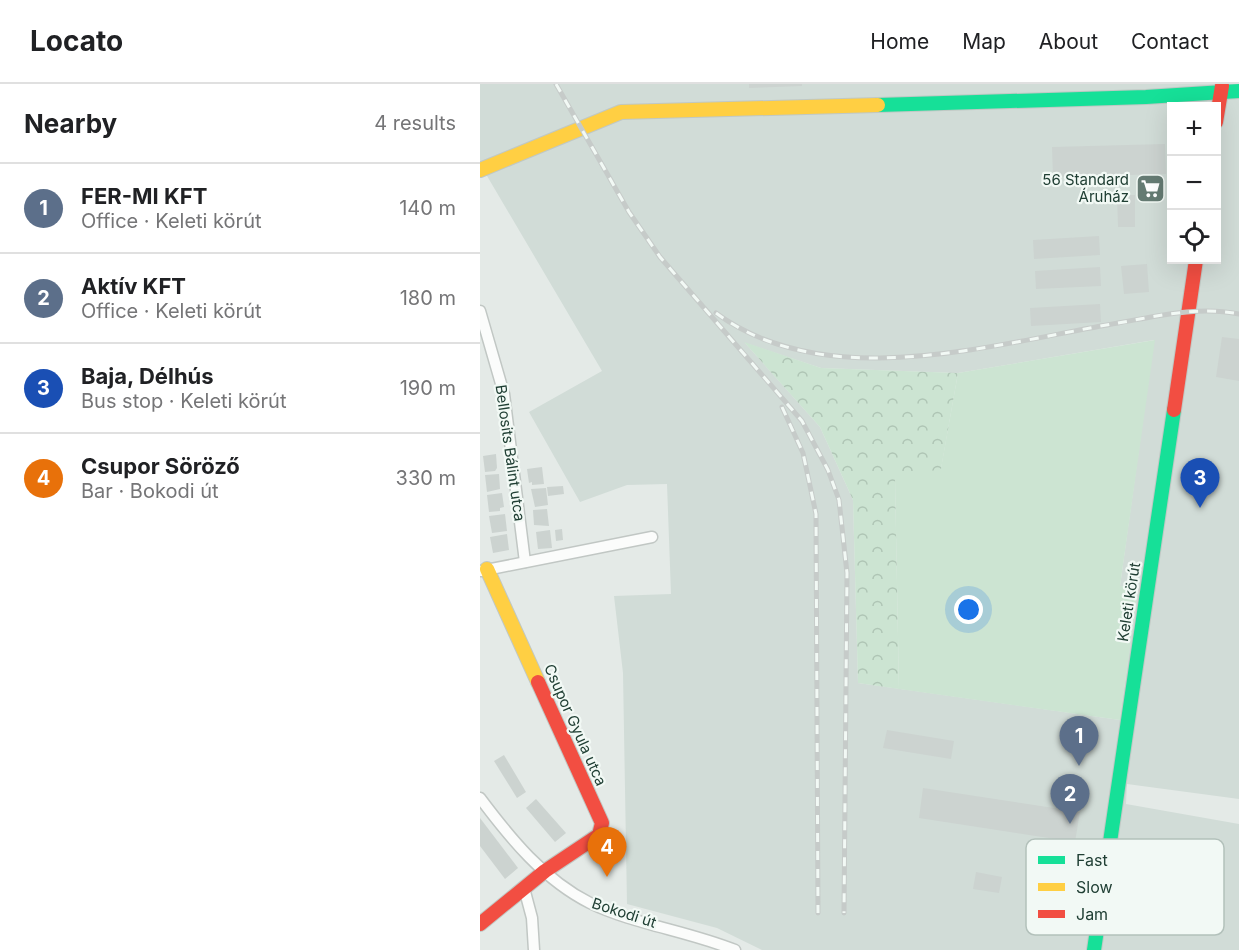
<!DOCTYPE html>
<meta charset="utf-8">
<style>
:root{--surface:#fff;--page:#f6f6f6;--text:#202124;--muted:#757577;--line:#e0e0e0;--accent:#657b73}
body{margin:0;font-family:Inter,sans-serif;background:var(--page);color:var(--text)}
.controls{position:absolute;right:18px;top:18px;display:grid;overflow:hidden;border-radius:0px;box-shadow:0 6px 24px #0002}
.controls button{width:54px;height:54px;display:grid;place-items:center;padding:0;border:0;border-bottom:2px solid var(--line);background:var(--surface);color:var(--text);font:30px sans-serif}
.you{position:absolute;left:489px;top:526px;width:21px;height:21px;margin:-15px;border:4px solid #fff;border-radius:50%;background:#1a73e8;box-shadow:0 0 0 9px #1a73e833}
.badge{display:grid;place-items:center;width:39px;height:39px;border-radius:50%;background:var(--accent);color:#fff;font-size:20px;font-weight:700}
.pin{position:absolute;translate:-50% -50px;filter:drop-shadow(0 2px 3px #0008)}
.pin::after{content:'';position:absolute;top:32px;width:21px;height:18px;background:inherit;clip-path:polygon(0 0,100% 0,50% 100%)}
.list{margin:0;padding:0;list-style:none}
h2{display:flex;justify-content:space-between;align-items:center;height:78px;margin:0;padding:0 24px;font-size:26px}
h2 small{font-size:20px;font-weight:400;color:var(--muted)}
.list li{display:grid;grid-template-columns:39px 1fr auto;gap:18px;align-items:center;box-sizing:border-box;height:90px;padding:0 24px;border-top:2px solid var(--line)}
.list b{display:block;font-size:22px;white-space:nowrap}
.list p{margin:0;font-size:20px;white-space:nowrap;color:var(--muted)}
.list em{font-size:20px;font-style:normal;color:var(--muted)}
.icon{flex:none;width:33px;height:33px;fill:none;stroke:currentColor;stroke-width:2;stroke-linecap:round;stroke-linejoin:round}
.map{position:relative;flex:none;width:759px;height:866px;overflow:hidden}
header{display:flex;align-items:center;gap:36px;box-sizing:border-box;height:84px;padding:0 30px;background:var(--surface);border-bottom:2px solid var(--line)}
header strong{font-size:28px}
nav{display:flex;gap:33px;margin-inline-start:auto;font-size:21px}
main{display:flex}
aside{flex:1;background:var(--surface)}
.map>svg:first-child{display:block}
.built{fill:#d1dcd7;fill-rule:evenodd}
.grass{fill:#cce4d2}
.forest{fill:url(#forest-crowns)}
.building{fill:#ccd3d0}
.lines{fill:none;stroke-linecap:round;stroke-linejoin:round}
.street-casing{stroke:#c1c7c4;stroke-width:13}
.fast-casing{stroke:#c0c8c4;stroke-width:16}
.slow-casing{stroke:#c0c8c4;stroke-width:16}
.jam-casing{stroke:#c0c8c4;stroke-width:16}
.street{stroke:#fbfcfb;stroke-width:10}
.fast{stroke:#16e098;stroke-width:14}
.slow{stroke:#ffcf43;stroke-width:14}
.jam{stroke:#f24e42;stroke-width:14}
.rail-casing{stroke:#c6cbc9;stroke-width:5}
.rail{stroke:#f2f9f5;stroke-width:3;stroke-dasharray:9;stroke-linecap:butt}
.labels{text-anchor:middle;stroke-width:4.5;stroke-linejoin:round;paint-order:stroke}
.poi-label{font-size:15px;fill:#203f34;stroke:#f2f9f5;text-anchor:end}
.street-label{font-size:15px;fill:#203f34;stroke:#f2f9f5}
.key{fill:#f2f9f5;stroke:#b3c1bb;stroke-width:1.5}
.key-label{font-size:16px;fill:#203f34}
</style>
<header>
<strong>Locato</strong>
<nav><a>Home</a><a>Map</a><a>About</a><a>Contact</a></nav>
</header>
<main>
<aside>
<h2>Nearby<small>4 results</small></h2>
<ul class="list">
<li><span class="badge" style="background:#5c6f8a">1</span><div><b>FER-MI KFT</b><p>Office · Keleti körút</p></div><em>140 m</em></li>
<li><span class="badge" style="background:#5c6f8a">2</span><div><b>Aktív KFT</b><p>Office · Keleti körút</p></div><em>180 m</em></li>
<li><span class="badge" style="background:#1a4fb4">3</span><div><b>Baja, Délhús</b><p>Bus stop · Keleti körút</p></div><em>190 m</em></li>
<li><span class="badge" style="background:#e8710a">4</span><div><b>Csupor Söröző</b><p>Bar · Bokodi út</p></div><em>330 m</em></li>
</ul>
</aside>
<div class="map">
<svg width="759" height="866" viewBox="0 0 759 866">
<defs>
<pattern id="forest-crowns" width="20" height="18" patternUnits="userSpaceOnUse" patternTransform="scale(1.5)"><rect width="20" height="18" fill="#cce4d2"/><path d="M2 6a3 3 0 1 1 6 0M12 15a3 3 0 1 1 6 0" fill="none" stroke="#afc5b5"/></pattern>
</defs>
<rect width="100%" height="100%" fill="#e4eae7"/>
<path class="built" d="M0,0H759V715L647,700L646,720L759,740V866H282L237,844L147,820L143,589L134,512L191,510L187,400L147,401L100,418L49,328L122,287L0,80ZM692,22H736V176H692ZM674,256L640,502L657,504L640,636L378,599L373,416L340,343L265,259L341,284L478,289Z"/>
<polygon class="grass" points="675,256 640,502 658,504 640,636 419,605 415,393 461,384 478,289"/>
<polygon class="forest" points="264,258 341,284 478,289 461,385 415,394 419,605 378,599 373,416 340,343"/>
<g class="building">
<polygon points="269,0 322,0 322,2 269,4"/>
<polygon points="685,60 686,90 573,93 572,63"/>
<polygon points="637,111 655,111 655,143 638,143"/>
<polygon points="619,152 620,171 554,175 553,156"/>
<polygon points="667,180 669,208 644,210 641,182"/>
<polygon points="620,183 621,202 556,205 555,187"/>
<polygon points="620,220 621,238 551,242 550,224"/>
<polygon points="742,253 759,255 759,297 736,293"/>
<polygon points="16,370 17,384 15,387 5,388 3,372"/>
<polygon points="62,383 64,400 52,401 52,398 49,399 47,385"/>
<polygon points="19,390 20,405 7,408 5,391"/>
<polygon points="83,402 84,410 68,412 67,403"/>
<polygon points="66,404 68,421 55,423 51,405"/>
<polygon points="22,409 24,423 20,424 20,427 9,428 7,411"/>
<polygon points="67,425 69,442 54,441 53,426"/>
<polygon points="25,430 27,447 12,449 9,432"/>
<polygon points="82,445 83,456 76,457 75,446"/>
<polygon points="70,446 72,464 58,465 56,448"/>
<polygon points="27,450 29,466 13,469 10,453"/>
<polygon points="407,646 474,657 471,675 403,664"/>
<polygon points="24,671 46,708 37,714 14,677"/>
<polygon points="443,704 600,728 595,758 439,734"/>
<polygon points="56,715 86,749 75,758 46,724"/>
<polygon points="0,734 38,784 25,795 0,762"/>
<polygon points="496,788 522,793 519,809 493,805"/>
</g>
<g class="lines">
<defs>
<g id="street">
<polyline points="0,227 24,310 45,478"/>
<polyline points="1,487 172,453"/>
<path d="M0,714C30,754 64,796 110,819C153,840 208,847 255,866"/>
<polyline points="44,804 52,834 54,866"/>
</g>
<g id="fast">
<polyline points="398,21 666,13 759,7"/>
<polyline points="614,866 694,326"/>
</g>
<g id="slow">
<polyline points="0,86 141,28 398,21"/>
<polyline points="7,485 58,598"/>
</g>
<g id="jam">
<polyline points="736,38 742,2"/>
<polyline points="694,326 716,176"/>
<polyline points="0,840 65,787 119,751 122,739 58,598"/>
</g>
</defs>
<use href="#street" class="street-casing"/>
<use href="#fast" class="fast-casing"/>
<use href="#slow" class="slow-casing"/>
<use href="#jam" class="jam-casing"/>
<use href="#street" class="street"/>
<use href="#fast" class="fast"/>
<use href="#slow" class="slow"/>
<use href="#jam" class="jam"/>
<defs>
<g id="rail">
<polyline points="76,0 149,128 180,173 322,337 348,386 359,416 367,489 364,829"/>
<path d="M236,229C347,311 513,260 638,239C678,232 718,222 759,230"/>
<polyline points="302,323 323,369 336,430 338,829"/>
</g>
</defs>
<use href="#rail" class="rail-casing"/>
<use href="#rail" class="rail"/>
</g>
<defs>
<symbol id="supermarket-square" viewBox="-11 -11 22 22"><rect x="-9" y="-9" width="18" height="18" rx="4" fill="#657b73" stroke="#f2f9f5"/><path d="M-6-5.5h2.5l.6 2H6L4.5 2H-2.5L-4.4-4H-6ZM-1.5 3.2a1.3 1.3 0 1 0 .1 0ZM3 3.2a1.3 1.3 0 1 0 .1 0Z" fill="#fff"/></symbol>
</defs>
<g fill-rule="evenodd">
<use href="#supermarket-square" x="654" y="88" width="33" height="33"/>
</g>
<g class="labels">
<g class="poi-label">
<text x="649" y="101">56 Standard<tspan x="649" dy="17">Áruház</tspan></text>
</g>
<g class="street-label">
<text transform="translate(30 369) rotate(82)" y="5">Bellosits Bálint utca</text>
<text transform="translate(649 518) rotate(-81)" y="5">Keleti körút</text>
<text transform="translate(95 641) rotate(66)" y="5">Csupor Gyula utca</text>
<text transform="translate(144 829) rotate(18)" y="5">Bokodi út</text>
</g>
</g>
<rect x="546" y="755" width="198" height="96" rx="9" class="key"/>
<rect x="558" y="772" width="27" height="8" fill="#16e098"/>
<rect x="558" y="799" width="27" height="8" fill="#ffcf43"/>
<rect x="558" y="826" width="27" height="8" fill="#f24e42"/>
<g class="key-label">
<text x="596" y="782">Fast</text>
<text x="596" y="809">Slow</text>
<text x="596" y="836">Jam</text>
</g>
</svg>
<div class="controls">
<button>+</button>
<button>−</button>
<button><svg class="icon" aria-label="locate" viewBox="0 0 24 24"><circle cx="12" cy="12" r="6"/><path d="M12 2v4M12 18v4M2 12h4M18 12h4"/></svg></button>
</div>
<div class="you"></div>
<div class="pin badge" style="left:599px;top:682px;background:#5c6f8a">1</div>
<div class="pin badge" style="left:590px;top:740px;background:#5c6f8a">2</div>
<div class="pin badge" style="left:720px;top:424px;background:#1a4fb4">3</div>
<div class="pin badge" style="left:127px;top:793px;background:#e8710a">4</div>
</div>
</main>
